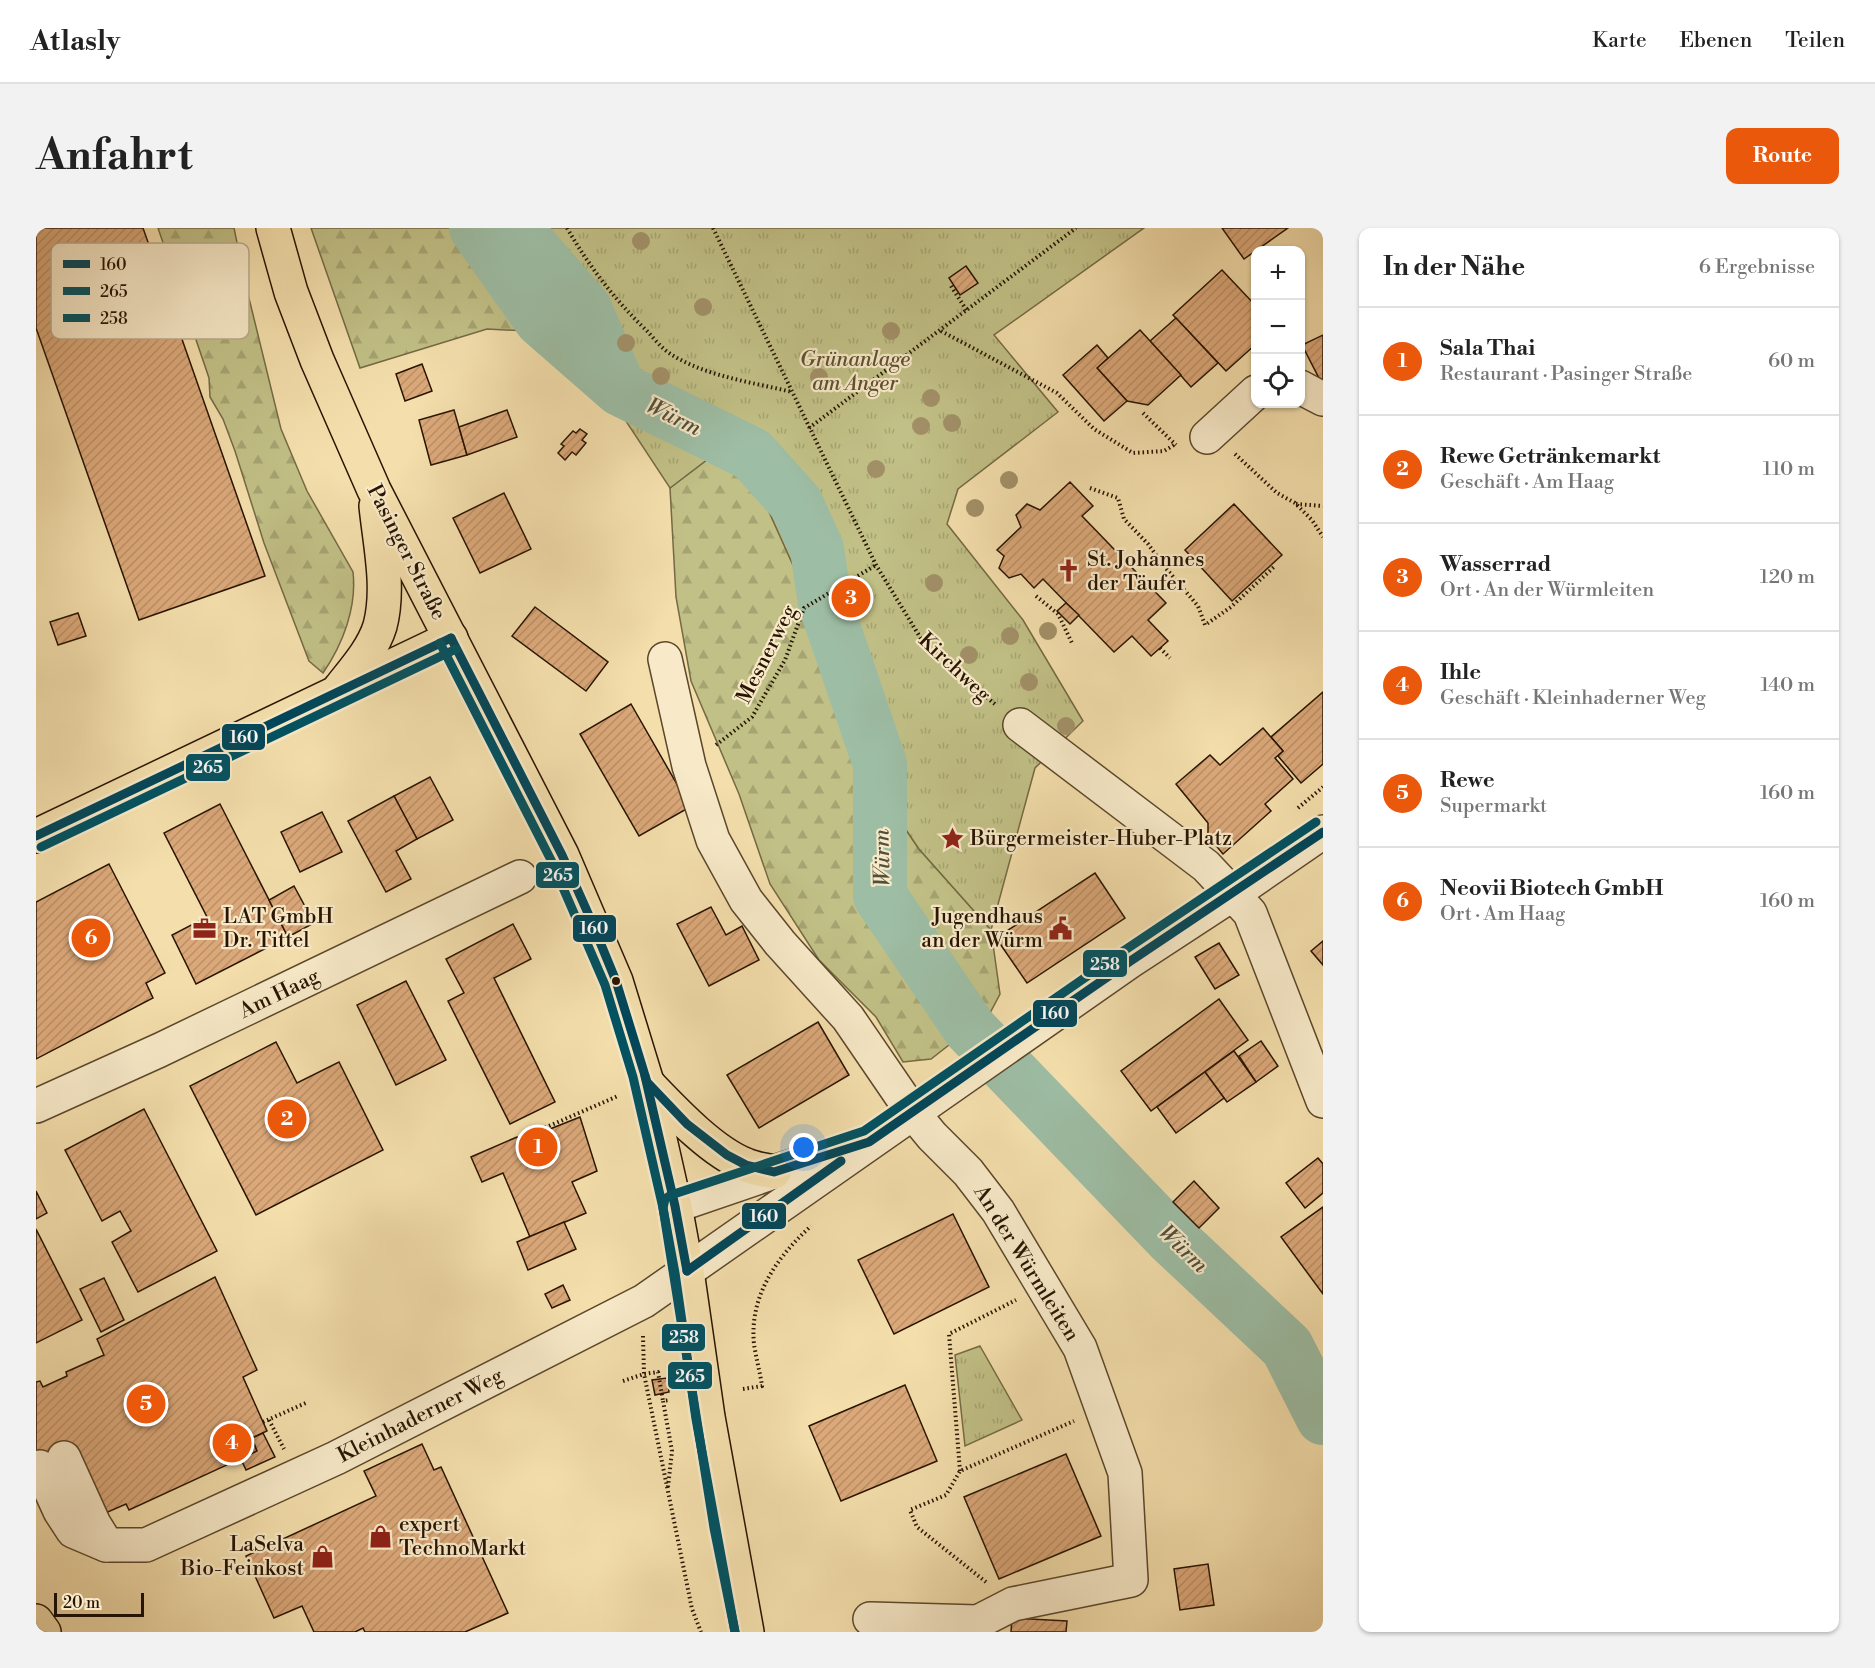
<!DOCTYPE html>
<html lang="de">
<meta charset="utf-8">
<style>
:root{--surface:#fff;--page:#f2f2f2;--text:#222;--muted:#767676;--line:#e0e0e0;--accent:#ea580c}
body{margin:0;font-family:"Libre Bodoni",serif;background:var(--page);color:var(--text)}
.controls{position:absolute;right:18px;top:18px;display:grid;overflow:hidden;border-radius:12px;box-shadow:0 2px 4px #0004}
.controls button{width:54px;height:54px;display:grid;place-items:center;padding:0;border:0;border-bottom:2px solid var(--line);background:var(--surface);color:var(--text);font:30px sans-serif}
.scale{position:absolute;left:18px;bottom:15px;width:90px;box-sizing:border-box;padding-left:6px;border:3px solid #281402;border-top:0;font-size:16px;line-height:21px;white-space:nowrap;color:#281402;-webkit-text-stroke:4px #f8eac9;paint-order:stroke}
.you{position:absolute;left:768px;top:920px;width:21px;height:21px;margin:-15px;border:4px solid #fff;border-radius:50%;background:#1a73e8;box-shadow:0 0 0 9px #1a73e833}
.badge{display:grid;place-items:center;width:39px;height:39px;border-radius:50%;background:var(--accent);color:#fff;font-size:20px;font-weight:700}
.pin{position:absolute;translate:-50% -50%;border:3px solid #fff;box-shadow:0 2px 6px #0006}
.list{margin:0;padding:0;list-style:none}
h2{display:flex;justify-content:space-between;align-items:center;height:78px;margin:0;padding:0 24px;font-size:26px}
h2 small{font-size:20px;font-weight:400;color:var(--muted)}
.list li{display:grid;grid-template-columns:39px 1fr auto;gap:18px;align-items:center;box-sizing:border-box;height:108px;padding:0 24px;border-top:2px solid var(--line)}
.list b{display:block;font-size:22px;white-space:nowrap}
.list p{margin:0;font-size:20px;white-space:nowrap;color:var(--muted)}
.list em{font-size:20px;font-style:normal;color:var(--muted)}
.icon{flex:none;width:33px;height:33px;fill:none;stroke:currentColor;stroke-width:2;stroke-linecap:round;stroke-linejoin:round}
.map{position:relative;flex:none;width:1287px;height:1404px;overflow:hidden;border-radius:12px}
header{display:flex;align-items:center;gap:36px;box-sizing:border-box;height:84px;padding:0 30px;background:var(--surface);border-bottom:2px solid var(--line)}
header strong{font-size:28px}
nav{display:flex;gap:33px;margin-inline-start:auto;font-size:21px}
.intro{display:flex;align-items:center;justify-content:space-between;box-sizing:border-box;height:144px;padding:0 36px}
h1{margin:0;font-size:42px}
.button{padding:15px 27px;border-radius:12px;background:var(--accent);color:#fff;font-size:21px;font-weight:700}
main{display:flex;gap:36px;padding:0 36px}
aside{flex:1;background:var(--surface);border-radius:12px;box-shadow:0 2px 4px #0004}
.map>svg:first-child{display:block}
.forest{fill:url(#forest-firs);stroke:#746a44;stroke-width:1.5}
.park{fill:url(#park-tufts);stroke:#746a44;stroke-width:1.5}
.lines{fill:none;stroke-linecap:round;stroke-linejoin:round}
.river{stroke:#9dbda4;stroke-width:54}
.building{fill:url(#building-hatch);stroke:#281402;stroke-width:1.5}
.minor-casing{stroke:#5b472c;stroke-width:36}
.major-casing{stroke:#281402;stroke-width:36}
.highway-casing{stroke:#281402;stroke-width:36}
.path{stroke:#281402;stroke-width:4;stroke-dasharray:1.5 3;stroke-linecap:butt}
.minor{stroke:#f8eac9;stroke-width:33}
.major{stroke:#f4dfac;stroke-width:33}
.highway{stroke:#f4dfac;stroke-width:33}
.bus-1-casing{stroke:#f8eac9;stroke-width:14}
.bus-2-casing{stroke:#f8eac9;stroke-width:14}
.bus-3-casing{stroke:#f8eac9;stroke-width:14}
.bus-1{stroke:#00465a;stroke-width:9}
.bus-2{stroke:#005262;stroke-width:9}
.bus-3{stroke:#005262;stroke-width:9}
.tree{fill:#a29068}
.bus-dot{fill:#281402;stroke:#f8eac9;stroke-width:2}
.labels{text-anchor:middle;stroke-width:4.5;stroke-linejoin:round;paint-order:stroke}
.park-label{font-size:21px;font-style:italic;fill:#5e5030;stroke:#f8eac9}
.street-label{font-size:21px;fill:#281402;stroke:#f8eac9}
.poi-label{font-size:21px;fill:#281402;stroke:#f8eac9;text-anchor:start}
.water-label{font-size:22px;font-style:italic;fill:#514f3b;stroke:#f8eac9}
.key{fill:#f8eac9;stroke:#baaa8d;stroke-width:1.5}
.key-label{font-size:16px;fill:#281402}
.line-badge{stroke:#f8eac9;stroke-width:2}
.badge-label{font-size:16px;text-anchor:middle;font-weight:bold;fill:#fff}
</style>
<header>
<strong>Atlasly</strong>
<nav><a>Karte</a><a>Ebenen</a><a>Teilen</a></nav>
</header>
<div class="intro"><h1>Anfahrt</h1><a class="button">Route</a></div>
<main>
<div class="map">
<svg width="1287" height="1404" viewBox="0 0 1287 1404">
<defs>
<pattern id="forest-firs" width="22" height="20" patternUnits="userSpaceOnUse" patternTransform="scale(1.5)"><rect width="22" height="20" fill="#c1c086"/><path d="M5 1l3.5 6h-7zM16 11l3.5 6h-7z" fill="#a6a472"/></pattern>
<pattern id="park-tufts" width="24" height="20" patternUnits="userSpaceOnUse" patternTransform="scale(1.5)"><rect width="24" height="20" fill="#c1c086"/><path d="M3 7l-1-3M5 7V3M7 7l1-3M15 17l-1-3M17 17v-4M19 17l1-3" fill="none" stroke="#a6a472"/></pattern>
<pattern id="building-hatch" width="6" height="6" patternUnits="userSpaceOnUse" patternTransform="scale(1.5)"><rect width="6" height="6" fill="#dba879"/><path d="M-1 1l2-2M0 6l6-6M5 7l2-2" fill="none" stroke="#bc9067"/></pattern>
</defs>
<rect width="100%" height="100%" fill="#f4dfac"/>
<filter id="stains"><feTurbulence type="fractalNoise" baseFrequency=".00333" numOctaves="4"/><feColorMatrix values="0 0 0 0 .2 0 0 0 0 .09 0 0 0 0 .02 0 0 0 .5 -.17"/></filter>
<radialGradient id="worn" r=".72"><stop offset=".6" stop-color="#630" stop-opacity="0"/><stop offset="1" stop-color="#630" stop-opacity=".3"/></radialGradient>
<g class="forest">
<path d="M122,0H198L210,58L245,201L271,263L317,344C321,379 307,416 287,445L273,433L228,315L199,223L187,191L174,169L173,150Z"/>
<polygon points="275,0 422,0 442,37 491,103 451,101 324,140"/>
<polygon points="676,228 713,239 792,415 892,448 856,581 883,621 955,702 964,766 954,785 895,831 867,834 840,789 783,732 734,656 703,566 655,453 640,369 634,260"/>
</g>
<g class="park">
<polygon points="422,0 1108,0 958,107 1022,184 922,261 911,296 987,392 1047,493 999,540 955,702 883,621 856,581 857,546 792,415 713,239 676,228 634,260 586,187 491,103 442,37"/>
<polygon points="944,1118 986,1192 929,1218 919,1127"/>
</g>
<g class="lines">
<g class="river">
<polyline points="440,0 505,92 584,161 716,226 760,275 781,321 789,375 844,536 844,668 934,801 1135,1010 1251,1119 1287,1190"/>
<polyline points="479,0 549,81 578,148"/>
</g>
</g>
<g class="building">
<polygon points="0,0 107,0 229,348 103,392 0,100"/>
<polygon points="1186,0 1252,0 1208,31"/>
<polygon points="930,38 942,55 924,67 913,50"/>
<polygon points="1186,42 1220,78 1220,116 1190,143 1137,87"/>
<polygon points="1140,90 1182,135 1155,159 1114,113"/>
<polygon points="1104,102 1145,147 1112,177 1091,173 1061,140"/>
<polygon points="1287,107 1287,158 1266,117"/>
<polygon points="1061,117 1072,130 1061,140 1091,173 1068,193 1027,147"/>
<polygon points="386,136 396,163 369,173 360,146"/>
<polygon points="418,182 431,227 395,237 383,192"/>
<polygon points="471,182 481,209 431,227 423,199"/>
<polygon points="544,201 551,206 546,212 550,215 540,227 536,224 529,232 522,225 528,218 525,216 537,203 540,205"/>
<polygon points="1034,254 1057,278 1046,288 1130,375 1112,392 1132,413 1115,428 1096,408 1078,424 1007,351 998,360 985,346 973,350 963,340 968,328 961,322 985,299 980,287 991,276 1004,282"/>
<polygon points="468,265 495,321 444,345 417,290"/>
<polygon points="1198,276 1246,327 1196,373 1149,322"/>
<polygon points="1030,375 1043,387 1034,396 1021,383"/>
<polygon points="499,379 572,434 550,463 476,408"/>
<polygon points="42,385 50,408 22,417 14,394"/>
<polygon points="1287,464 1287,536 1265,555 1242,528 1247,523 1235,509"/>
<polygon points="595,476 654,579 603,608 544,506"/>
<polygon points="1227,500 1247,523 1239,530 1257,551 1229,576 1235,583 1187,626 1172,608 1172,595 1140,556 1174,527 1184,537"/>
<polygon points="394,549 417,592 381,611 358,568"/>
<polygon points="358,568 381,611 360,623 375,651 350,664 312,593"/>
<polygon points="184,576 252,709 160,756 136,707 171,689 128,605"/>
<polygon points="286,584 306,624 264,644 245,604"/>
<polygon points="73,636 129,745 110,755 117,770 0,831 0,674"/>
<polygon points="1059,645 1089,690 991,755 960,710"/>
<polygon points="258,658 278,695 252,709 233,672"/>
<polygon points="675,679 690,707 706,698 723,732 673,758 641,696"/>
<polygon points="477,696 495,731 458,750 519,874 474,896 412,773 428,765 410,731"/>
<polygon points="1287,713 1287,737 1275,723"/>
<polygon points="1183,715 1203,747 1179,761 1159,729"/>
<polygon points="370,753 410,832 360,857 321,777"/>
<polygon points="1183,771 1212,812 1115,883 1085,843"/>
<polygon points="782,794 813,847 723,900 691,847"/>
<polygon points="1225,813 1242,838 1220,854 1203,828"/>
<polygon points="240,814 261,855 303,834 347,922 220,987 154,858"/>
<polygon points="1198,823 1220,854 1191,874 1169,844"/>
<polygon points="1169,844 1188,870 1140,905 1121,879"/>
<polygon points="108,881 181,1023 102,1064 76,1014 95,1003 84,983 66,993 29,922"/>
<polygon points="544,889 561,943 536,954 550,985 494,1009 467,945 446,954 435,929 481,909 488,924 518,911 514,901"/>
<polygon points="1282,930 1287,936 1287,965 1269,980 1250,955"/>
<polygon points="1158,953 1183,980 1163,1000 1137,974"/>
<polygon points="0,963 11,985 0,991"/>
<polygon points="1287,979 1287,1066 1245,1009"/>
<polygon points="917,986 953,1059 858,1106 822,1032"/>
<polygon points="528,994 540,1021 492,1042 481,1014"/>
<polygon points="0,1001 46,1092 0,1115"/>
<polygon points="179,1049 221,1142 207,1149 231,1203 216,1210 221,1223 93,1282 90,1276 65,1287 0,1235 0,1154 4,1153 7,1159 31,1148 30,1144 68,1127 61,1111"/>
<polygon points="68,1050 88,1092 65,1104 44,1061"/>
<polygon points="527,1057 534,1072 516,1080 509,1066"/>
<polygon points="631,1150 633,1164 619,1167 616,1152"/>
<polygon points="869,1157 901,1233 805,1273 773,1198"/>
<polygon points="227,1205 239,1229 210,1242 205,1231 221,1223 216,1210"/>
<polygon points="386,1216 398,1242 405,1239 472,1385 429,1404 329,1404 327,1400 319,1404 278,1404 266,1378 238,1390 210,1328 340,1268 328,1243"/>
<polygon points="1030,1226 1065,1308 963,1351 928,1269"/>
<polygon points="1172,1336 1178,1377 1144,1382 1138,1341"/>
<polygon points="976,1390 1031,1393 1030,1404 975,1404"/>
</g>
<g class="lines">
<defs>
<g id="minor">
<polyline points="1264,159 1287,171"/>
<polyline points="1171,209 1220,164"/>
<polyline points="629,431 653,538 677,612 710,672 744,715 812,790 877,885 896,908 932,944 962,983 1044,1120 1089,1245 1095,1352 977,1376 942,1394 834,1391"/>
<polyline points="984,497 1170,638 1214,685 1287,873"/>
<polyline points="0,878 124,822 484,649"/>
<polyline points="639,978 738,944 805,923"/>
<polyline points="28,1230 58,1296 71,1317 110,1317 300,1230 608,1073 1093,734 1197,666 1287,604"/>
<polyline points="4,1239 24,1283 37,1303 70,1317"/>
</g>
<g id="major">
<polyline points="237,0 255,64 281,132 338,262 526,627 580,753 611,854 639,978 651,1043 672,1189 711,1404"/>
<path d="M304,460C319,441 337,421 344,398C354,360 344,317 340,278"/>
<polyline points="0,608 415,410"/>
<path d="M612,856C637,882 676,924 710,937C719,941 729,942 738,944"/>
</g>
<polyline id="highway" points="0,1393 8,1404"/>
</defs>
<use href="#minor" class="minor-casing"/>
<use href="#major" class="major-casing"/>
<use href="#highway" class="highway-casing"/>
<g class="path">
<path d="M531,0C553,38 578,71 610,102C617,109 624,119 633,125C668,148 715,154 756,164"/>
<polyline points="677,0 840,337 887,414 961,478"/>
<polyline points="915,58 931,83"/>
<polyline points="905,103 1021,165 1058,201 1097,225 1128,223 1138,217"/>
<polyline points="1107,185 1140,217"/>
<polyline points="773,200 1040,0"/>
<polyline points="1199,226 1241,265 1259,275 1276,292 1287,309"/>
<polyline points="1054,260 1082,270 1088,291 1112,316 1128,338 1162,378 1169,397 1195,379 1239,338"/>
<polyline points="1260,276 1287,278"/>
<polyline points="1000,368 1022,386 1036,415"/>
<polyline points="1124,420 1134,430"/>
<polyline points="680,517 716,489 749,432 768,380 840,337"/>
<polyline points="1262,580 1287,559"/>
<polyline points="502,918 500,914 509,910 506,901 582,868"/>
<polyline points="607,1108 608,1146 656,1381 665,1404"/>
<polyline points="587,1153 608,1146 622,1144 627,1173"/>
<path d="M707,1161L726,1158C724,1144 720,1130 718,1116C713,1068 741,1029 775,998"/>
<polyline points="233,1192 248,1221"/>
<polyline points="227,1194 272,1174"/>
<polyline points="924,1243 913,1106 980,1072"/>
<polyline points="632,1259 636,1223 627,1173 634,1172"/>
<polyline points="950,1354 881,1299 874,1282 910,1267 924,1243 1038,1193"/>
</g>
<use href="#minor" class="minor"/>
<use href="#major" class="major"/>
<use href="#highway" class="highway"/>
<defs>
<g id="bus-1">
<polyline points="415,410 526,627 555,692 580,753 611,854 651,896 691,927 710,937 738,944 833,914 1093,734 1287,604"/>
<polyline points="0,608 415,410"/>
<polyline points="609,848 639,978 651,1043"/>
<polyline points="651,1043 805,933"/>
</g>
<g id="bus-2">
<polyline points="404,415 515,632 569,757 597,849 627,980 639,1045 660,1191 699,1404"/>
<polyline points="5,619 420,421"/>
</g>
<polyline id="bus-3" points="699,1404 678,1300 627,980 629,971 635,967 828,903 1086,724 1280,594"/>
</defs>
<use href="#bus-1" class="bus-1-casing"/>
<use href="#bus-2" class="bus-2-casing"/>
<use href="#bus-3" class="bus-3-casing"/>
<use href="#bus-1" class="bus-1"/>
<use href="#bus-2" class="bus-2"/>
<use href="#bus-3" class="bus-3"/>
</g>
<g class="tree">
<circle cx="605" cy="13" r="9"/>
<circle cx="667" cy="79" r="9"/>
<circle cx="855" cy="103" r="9"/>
<circle cx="590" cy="115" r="9"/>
<circle cx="625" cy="148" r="9"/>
<circle cx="783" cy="149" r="9"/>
<circle cx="895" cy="170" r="9"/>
<circle cx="916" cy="195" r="9"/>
<circle cx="885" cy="198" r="9"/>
<circle cx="840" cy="241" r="9"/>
<circle cx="973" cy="252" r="9"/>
<circle cx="939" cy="280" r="9"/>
<circle cx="898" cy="355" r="9"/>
<circle cx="1012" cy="403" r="9"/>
<circle cx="974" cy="408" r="9"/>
<circle cx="933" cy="427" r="9"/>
<circle cx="993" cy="454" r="9"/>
<circle cx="1030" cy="498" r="9"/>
</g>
<defs>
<symbol id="church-bare" viewBox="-9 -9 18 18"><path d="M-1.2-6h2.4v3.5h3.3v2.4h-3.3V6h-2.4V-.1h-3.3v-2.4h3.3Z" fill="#8f2418" stroke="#f8eac9" stroke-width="2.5" paint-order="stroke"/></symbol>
<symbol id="sight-bare" viewBox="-9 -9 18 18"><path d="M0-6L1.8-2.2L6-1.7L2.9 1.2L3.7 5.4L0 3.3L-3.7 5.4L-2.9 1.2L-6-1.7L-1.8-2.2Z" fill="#8f2418" stroke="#f8eac9" stroke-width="2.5" paint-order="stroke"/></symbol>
<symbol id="office-bare" viewBox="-9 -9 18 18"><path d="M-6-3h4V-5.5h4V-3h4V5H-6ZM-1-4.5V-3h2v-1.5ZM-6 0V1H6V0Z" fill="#8f2418" stroke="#f8eac9" stroke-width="2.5" paint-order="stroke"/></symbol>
<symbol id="civic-bare" viewBox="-9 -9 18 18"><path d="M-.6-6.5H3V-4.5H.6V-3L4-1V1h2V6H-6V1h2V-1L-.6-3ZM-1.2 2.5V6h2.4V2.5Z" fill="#8f2418" stroke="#f8eac9" stroke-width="2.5" paint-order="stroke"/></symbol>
<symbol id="shop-bare" viewBox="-9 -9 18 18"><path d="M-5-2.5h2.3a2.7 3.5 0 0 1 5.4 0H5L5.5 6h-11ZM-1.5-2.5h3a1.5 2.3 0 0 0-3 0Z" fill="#8f2418" stroke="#f8eac9" stroke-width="2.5" paint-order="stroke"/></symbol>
</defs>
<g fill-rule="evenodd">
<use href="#church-bare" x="1016" y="326" width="33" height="33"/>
<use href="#sight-bare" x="900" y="594" width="33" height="33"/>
<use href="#office-bare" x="152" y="684" width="33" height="33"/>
<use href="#civic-bare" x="1008" y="684" width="33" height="33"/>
<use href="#shop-bare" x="328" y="1292" width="33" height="33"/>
<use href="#shop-bare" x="270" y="1312" width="33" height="33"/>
</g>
<circle class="bus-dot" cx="580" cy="753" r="5"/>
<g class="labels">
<g class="park-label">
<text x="819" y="138">Grünanlage<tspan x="819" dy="24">am Anger</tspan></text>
</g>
<g class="street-label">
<text transform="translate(371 324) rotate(63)" y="7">Pasinger Straße</text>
<text transform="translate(730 426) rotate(-63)" y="7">Mesnerweg</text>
<text transform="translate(919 439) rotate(43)" y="7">Kirchweg</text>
<text transform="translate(243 765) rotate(-26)" y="7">Am Haag</text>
<text transform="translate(991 1035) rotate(58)" y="7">An der Würmleiten</text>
<text transform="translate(384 1187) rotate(-27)" y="7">Kleinhaderner Weg</text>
</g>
<g class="poi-label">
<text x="1051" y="338">St. Johannes<tspan x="1051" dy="24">der Täufer</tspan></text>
<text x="934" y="617">Bürgermeister-Huber-Platz</text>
<text x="187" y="695">LAT GmbH<tspan x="187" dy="24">Dr. Tittel</tspan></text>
<text x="1007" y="695" text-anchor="end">Jugendhaus<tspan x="1007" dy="24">an der Würm</tspan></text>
<text x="363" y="1303">expert<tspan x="363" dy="24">TechnoMarkt</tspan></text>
<text x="268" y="1323" text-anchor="end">LaSelva<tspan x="268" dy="24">Bio-Feinkost</tspan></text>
</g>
<g class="water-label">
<text transform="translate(638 188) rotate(26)" y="8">Würm</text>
<text transform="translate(845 630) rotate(-91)" y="8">Würm</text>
<text transform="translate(1148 1020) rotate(44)" y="8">Würm</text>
</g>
</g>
<rect x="15" y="15" width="198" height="96" rx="9" class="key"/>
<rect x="27" y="32" width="27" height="8" fill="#00465a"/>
<rect x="27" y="59" width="27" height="8" fill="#005262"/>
<rect x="27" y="86" width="27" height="8" fill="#005262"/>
<g class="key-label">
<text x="64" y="42">160</text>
<text x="64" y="69">265</text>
<text x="64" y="96">258</text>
</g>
<g class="line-badge">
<rect x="185" y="495" width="45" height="28" rx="6" fill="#00465a"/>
<rect x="149" y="525" width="46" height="29" rx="6" fill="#005262"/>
<rect x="499" y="633" width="45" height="28" rx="6" fill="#005262"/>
<rect x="536" y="686" width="45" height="29" rx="6" fill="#00465a"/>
<rect x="1046" y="721" width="46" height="29" rx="6" fill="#005262"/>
<rect x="996" y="771" width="46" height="29" rx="6" fill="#00465a"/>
<rect x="705" y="974" width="46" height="28" rx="6" fill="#00465a"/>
<rect x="625" y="1095" width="45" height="29" rx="6" fill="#005262"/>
<rect x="631" y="1133" width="46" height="29" rx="6" fill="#005262"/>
</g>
<g class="badge-label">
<text x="208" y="515">160</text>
<text x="172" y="545">265</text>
<text x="522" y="653">265</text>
<text x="558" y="706">160</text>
<text x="1069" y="742">258</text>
<text x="1019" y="791">160</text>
<text x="728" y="994">160</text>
<text x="648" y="1115">258</text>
<text x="654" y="1154">265</text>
</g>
<rect width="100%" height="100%" filter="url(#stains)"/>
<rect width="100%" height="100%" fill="url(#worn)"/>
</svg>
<div class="controls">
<button>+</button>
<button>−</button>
<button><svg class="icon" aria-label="locate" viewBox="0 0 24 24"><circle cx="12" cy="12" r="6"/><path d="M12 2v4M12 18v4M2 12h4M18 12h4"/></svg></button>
</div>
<div class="scale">20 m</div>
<div class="you"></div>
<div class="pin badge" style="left:502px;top:919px">1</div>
<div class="pin badge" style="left:251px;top:891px">2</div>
<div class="pin badge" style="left:815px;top:370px">3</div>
<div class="pin badge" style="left:196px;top:1215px">4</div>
<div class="pin badge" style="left:110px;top:1176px">5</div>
<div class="pin badge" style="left:55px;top:710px">6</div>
</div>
<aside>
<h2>In der Nähe<small>6 Ergebnisse</small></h2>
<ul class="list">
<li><span class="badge">1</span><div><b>Sala Thai</b><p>Restaurant · Pasinger Straße</p></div><em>60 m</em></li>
<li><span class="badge">2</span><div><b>Rewe Getränkemarkt</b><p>Geschäft · Am Haag</p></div><em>110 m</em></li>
<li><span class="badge">3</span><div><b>Wasserrad</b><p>Ort · An der Würmleiten</p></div><em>120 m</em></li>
<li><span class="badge">4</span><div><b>Ihle</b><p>Geschäft · Kleinhaderner Weg</p></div><em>140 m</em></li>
<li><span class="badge">5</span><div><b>Rewe</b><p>Supermarkt</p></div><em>160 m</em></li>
<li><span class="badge">6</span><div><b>Neovii Biotech GmbH</b><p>Ort · Am Haag</p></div><em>160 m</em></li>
</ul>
</aside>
</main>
